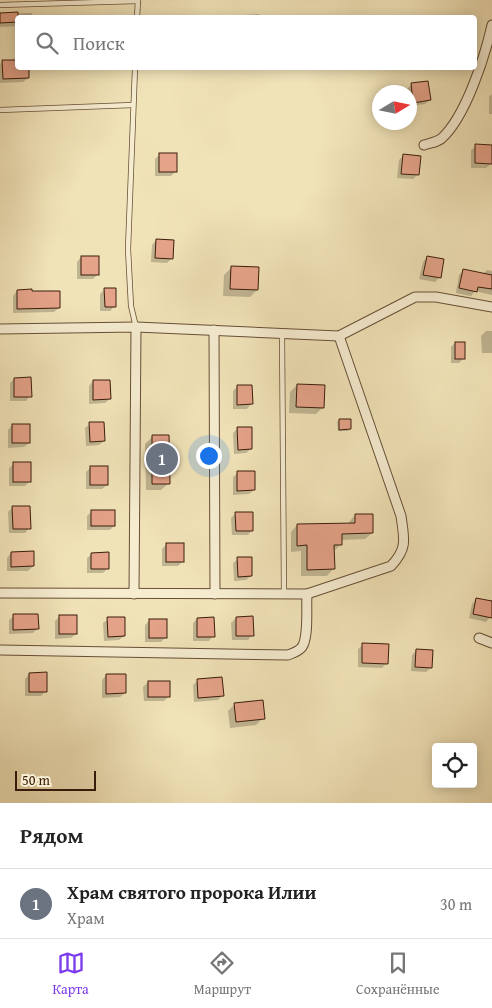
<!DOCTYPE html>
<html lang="ru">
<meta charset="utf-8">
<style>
:root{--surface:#fff;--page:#f6f6f6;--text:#222;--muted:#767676;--line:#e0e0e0;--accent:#7c3aed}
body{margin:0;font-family:"Gentium Book Plus",serif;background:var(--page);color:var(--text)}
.controls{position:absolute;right:15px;bottom:15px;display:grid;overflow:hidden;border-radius:5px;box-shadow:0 2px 12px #0003}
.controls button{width:45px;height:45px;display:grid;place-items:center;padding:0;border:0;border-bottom:1px solid var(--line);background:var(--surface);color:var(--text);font:25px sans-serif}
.compass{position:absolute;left:372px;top:85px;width:45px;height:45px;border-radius:50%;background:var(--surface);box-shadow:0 2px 12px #0003;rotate:80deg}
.scale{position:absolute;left:15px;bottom:12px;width:81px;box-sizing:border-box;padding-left:5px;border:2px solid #3a1c0a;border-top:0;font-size:14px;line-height:18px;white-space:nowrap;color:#3a1c0a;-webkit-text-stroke:4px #f6edd1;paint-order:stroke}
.you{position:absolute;left:208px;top:455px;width:18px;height:18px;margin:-12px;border:4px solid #fff;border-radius:50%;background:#1a73e8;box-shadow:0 0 0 8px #1a73e833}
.badge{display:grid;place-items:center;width:32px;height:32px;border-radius:50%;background:var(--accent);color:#fff;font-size:16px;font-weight:700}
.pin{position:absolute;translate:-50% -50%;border:2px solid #fff;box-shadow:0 1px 5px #0006}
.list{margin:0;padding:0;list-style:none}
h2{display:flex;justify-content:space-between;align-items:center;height:65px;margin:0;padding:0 20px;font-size:21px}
h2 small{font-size:16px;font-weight:400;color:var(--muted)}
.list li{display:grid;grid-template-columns:32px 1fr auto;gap:15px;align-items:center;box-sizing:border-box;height:70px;padding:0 20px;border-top:1px solid var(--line)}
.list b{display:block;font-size:19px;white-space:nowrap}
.list p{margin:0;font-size:16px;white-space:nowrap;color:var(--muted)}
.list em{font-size:16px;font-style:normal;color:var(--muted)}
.icon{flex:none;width:28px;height:28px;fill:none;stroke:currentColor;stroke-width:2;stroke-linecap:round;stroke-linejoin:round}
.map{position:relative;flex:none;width:492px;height:803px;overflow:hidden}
.search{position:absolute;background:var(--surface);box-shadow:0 2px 12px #0003;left:15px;right:15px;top:15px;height:55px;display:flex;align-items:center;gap:12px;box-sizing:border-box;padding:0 18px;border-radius:5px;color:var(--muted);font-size:19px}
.sheet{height:135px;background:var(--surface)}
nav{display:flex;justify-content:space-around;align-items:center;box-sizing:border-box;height:70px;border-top:1px solid var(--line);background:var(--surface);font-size:14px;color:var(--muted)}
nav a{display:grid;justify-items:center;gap:2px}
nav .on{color:var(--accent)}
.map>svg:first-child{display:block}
.shadow{fill:#0003}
.building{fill:#e5a389;stroke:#3a1c0a}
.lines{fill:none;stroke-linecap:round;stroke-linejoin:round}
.lane-casing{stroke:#684e36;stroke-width:6}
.street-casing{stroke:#684e36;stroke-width:11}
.lane{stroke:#f6edd1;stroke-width:4.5}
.street{stroke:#f6edd1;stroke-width:9}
</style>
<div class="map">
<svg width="492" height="803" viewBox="0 0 492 803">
<rect width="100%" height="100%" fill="#f1e3b8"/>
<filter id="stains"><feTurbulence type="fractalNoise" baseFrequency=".004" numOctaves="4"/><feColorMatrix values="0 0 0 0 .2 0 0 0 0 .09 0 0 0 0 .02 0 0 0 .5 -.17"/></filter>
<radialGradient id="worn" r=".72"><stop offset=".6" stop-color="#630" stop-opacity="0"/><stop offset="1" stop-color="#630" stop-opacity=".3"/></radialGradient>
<g class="shadow">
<polygon points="32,13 32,18 18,18 18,26 0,27 0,14"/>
<polygon points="259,14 260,18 241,18 243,15"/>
<polygon points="3,61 18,68 27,68 28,78 23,82 0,83 0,64"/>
<polygon points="411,85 430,100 425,104 410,106 410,92 407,92 407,89"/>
<polygon points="492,94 492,114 489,114 489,97"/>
<polygon points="476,146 491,164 486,168 471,168 471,150"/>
<polygon points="160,154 176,171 171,176 155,176 155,159"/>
<polygon points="403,156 418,174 413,179 397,178 399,160"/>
<polygon points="156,240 171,259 167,263 151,262 152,245"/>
<polygon points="81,257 98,274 93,279 77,279 77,262"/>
<polygon points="427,257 440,277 435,282 419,279 423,262"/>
<polygon points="231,268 257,290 250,297 223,296 224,275"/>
<polygon points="487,270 492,271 492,295 475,291 471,296 456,293 459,275 463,271 483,274"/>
<polygon points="105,289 115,306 110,311 100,311 100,294"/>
<polygon points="17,291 59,308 54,312 13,313 13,296"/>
<polygon points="486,331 492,331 492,353 482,353 481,336"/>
<polygon points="455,343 464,358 459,363 451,363 451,347"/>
<polygon points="14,379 30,396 26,401 10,401 10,383"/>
<polygon points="93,381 110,399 105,403 89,404 89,386"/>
<polygon points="297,385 323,407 316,414 289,413 290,392"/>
<polygon points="237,387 251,404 247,409 233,409 233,391"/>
<polygon points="339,420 350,429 348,431 338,431 337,422"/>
<polygon points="90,424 104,441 99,445 86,446 85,428"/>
<polygon points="12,425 29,443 24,447 8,448 8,430"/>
<polygon points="238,428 251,449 246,453 234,454 233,433"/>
<polygon points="152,437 169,483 161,490 146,490 145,444"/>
<polygon points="14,464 30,481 25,486 9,486 9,468"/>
<polygon points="91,467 107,485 102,489 86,489 86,472"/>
<polygon points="238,473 254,490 249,494 233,495 233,477"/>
<polygon points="13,507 29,528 25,533 9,533 8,512"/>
<polygon points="91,512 114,526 110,530 87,530 87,516"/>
<polygon points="236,513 252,530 248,535 232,535 231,518"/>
<polygon points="355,515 372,533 365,539 341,540 341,544 334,551 333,569 327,576 301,576 301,551 291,552 291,532 297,525 349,524 349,522"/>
<polygon points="167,544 183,561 178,566 162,566 162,549"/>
<polygon points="11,553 33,566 28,571 7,571 7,558"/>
<polygon points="92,554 108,568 103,573 87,573 87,558"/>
<polygon points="238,559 251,576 246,580 234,581 233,563"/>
<polygon points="476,599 492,602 490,617 486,622 469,618 472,604"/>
<polygon points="14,616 37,629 33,633 9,634 9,620"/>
<polygon points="60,616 76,634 71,638 55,639 55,621"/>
<polygon points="236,618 252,635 248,640 232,640 231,623"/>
<polygon points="108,619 124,636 119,640 104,641 103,623"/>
<polygon points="197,619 213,636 209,641 193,641 193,623"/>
<polygon points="150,620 166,637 161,642 145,642 145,625"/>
<polygon points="363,645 387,663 382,668 358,667 358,649"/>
<polygon points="417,650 431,668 426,672 411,671 412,655"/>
<polygon points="29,674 46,691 41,696 25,696 25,679"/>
<polygon points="106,675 125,693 120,697 102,698 102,680"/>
<polygon points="197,681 222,696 218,700 194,702 193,685"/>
<polygon points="148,682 169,696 164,701 144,701 143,687"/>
<polygon points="235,704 263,718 256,725 230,728 228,711"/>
</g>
<g class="building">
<polygon points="18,12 18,22 0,23 0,13"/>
<polygon points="2,60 18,60 18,68 29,68 29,78 3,79"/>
<polygon points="428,81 431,100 413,103 411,83"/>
<polygon points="475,144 492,145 492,164 475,163"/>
<rect x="159" y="153" width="18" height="19"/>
<polygon points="403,154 421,156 419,175 401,174"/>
<polygon points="156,239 174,240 173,259 155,258"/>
<rect x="81" y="256" width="18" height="19"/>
<polygon points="427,256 444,259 441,278 423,275"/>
<polygon points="231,266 259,267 258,290 230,289"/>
<polygon points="463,269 492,275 492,289 478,287 477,292 459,288"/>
<polygon points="104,288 116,288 116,307 105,307"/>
<polygon points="32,289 32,291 60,291 60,308 17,309 17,290"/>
<rect x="455" y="342" width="10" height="17"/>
<polygon points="31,377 32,397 14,397 14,378"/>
<polygon points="93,380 110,380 111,399 93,400"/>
<polygon points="297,384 325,385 324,408 296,407"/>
<polygon points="237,385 252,385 253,404 237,405"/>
<polygon points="339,419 351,419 351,429 339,430"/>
<polygon points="89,422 104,422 105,441 90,442"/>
<rect x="12" y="424" width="18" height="19"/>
<polygon points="237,427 252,427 252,449 238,450"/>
<polygon points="152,435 169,435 170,484 152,484"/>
<rect x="13" y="462" width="18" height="20"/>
<rect x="90" y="466" width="18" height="19"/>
<polygon points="237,471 255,471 255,490 237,491"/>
<polygon points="12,506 30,506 31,529 13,529"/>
<rect x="91" y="510" width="24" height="16"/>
<polygon points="235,512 253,512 253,531 236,531"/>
<polygon points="355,514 373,514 373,533 342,534 342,545 334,545 335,569 307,570 307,545 297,546 297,524 355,523"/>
<rect x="166" y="543" width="18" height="19"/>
<polygon points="34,551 34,566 11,567 11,552"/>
<polygon points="109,552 109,569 91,569 91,553"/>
<polygon points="237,557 252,557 252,576 238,577"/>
<polygon points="476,598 492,601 492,618 473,614"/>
<polygon points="13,614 38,614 39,629 13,630"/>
<rect x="59" y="615" width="18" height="19"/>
<polygon points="253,616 254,636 236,636 236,617"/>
<polygon points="107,617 125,617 125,636 108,637"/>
<polygon points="214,617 215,637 197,637 197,618"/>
<rect x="149" y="619" width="18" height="19"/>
<polygon points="362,643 389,644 388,664 362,663"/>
<polygon points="416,649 433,650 432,668 415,667"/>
<polygon points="47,672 47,692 29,692 29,673"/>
<polygon points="106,674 126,674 126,693 106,694"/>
<polygon points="222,677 224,696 198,698 197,679"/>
<rect x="148" y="681" width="22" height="16"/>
<polygon points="263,700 265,719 236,722 234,703"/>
</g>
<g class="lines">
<defs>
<g id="lane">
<polyline points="0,5 138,1"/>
<polyline points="137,18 138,0"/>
<polyline points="135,68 128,249 131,306 136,327"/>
<polyline points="0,110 133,105"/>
<polyline points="282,333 284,594"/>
</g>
<g id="street">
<path d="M424,145C430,143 438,142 442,138C466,116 485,56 492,25"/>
<polyline points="0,329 136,327 339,336 415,297 436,297 492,307"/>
<polyline points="214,330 215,594"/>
<path d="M0,593L307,594L391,566C408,548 404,539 401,516L339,336"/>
<polyline points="134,594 136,327"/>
<polyline points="479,638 492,643"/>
<path d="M0,650L288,655C293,653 298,652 302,647C309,637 306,607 307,594"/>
</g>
</defs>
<use href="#lane" class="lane-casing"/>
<use href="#street" class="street-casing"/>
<use href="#lane" class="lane"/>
<use href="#street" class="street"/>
</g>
<rect width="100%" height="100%" filter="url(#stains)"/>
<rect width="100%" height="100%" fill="url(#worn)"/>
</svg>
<div class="controls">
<button><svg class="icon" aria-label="locate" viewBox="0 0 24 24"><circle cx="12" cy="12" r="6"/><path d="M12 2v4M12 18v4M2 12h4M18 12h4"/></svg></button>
</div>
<svg class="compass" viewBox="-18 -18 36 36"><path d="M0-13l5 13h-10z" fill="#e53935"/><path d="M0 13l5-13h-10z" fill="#767676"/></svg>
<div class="scale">50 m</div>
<div class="you"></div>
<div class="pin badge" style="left:162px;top:459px;background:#6b7280">1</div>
<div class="search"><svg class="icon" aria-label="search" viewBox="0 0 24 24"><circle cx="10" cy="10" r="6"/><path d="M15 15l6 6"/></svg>Поиск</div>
</div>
<section class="sheet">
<h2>Рядом<small></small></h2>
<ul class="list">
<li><span class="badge" style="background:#6b7280">1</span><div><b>Храм святого пророка Илии</b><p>Храм</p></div><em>30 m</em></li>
</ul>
</section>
<nav>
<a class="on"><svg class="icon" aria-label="map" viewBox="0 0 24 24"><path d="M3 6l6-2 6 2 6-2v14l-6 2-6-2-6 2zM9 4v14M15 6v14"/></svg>Карта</a>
<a><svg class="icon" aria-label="directions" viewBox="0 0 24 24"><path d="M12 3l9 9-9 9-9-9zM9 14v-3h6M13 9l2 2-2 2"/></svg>Маршрут</a>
<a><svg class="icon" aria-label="saved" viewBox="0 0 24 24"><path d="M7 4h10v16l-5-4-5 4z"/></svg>Сохранённые</a>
</nav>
